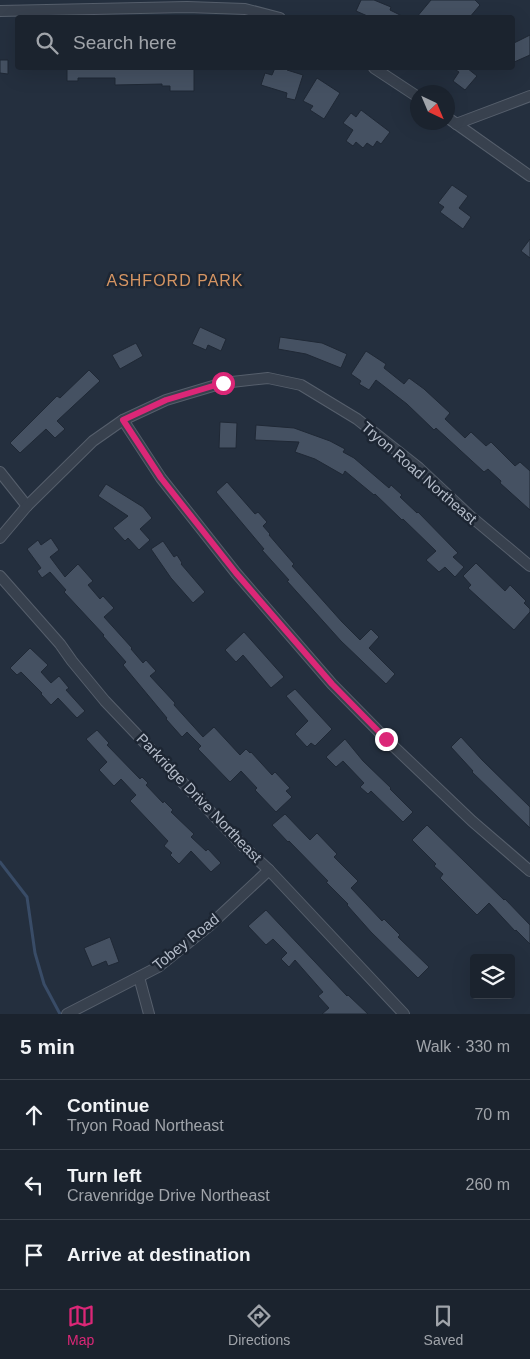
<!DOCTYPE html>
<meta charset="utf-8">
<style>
:root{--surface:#1b232e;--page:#242b36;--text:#f1f3f6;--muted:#a0a4aa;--line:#39404a;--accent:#db2777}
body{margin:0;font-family:Helvetica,sans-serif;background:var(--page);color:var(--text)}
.controls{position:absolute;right:15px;bottom:15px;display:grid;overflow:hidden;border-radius:5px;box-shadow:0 5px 20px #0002}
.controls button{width:45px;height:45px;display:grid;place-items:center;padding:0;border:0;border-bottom:1px solid var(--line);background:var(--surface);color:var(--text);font:25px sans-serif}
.compass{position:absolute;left:410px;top:85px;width:45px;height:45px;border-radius:50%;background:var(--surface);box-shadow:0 5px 20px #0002;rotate:136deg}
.stop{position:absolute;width:15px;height:15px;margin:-11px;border:4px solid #db2777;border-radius:50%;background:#fff}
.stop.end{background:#db2777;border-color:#fff;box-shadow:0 1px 5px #0008}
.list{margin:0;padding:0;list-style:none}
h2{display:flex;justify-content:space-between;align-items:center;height:65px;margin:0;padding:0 20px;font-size:21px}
h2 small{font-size:16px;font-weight:400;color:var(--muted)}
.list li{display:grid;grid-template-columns:32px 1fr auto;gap:15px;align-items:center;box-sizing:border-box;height:70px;padding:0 20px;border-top:1px solid var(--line)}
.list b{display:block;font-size:19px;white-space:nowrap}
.list p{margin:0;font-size:16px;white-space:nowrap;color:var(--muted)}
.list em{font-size:16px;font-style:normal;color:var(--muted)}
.icon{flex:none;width:28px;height:28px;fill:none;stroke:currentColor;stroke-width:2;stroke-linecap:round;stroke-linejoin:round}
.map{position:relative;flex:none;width:530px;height:1014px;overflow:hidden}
.search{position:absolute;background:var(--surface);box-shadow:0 5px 20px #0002;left:15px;right:15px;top:15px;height:55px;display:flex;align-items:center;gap:12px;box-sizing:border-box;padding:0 18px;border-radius:5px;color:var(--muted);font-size:19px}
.sheet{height:275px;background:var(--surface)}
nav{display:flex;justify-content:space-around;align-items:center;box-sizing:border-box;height:70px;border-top:1px solid var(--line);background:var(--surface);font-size:14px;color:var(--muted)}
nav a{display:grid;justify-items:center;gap:2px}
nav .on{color:var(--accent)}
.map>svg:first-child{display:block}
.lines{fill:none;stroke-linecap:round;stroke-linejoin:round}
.stream{stroke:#394c67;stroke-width:3}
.building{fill:#455162;stroke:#1f2835}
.street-casing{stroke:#565f6c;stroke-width:12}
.street{stroke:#38414e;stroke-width:10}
.route{stroke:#db2777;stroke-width:6}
.labels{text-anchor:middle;stroke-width:5;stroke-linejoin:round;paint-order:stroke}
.street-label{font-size:15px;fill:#b4bcc9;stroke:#1d2633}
.neighbourhood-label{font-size:16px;letter-spacing:1px;fill:#d59563;stroke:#1d2633}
</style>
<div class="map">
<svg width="530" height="1014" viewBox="0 0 530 1014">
<rect width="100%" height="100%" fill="#242f3e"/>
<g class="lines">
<polyline class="stream" points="0,862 27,897 35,953 44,984 60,1014"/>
</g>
<g class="building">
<polygon points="361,0 374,0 391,7 390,10 406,18 372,18 356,11"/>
<polygon points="431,0 475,0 480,5 469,18 416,18"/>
<polygon points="530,35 530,55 512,63 512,44"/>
<polygon points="0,60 8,60 8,74 0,73"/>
<polygon points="67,68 194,68 194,91 170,91 170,86 162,86 162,84 115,85 115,78 78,78 78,81 67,81"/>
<polygon points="275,68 288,68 287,70 303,75 295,100 286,98 287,93 261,85 265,73 272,75"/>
<polygon points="453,68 467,68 477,76 465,90 453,81 459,72"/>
<polygon points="317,78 340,93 324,119 310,110 313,106 303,101"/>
<polygon points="361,110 390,132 381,144 377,141 373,147 367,143 363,148 356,142 353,146 346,141 353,130 343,123 351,113 356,117"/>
<polygon points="452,185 468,196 459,208 471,217 463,229 440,212 444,207 438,203"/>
<polygon points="530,239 530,258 521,251"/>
<polygon points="200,327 226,339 221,351 208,345 206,350 192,344"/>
<polygon points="280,337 322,343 347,354 341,368 306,354 278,349"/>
<polygon points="136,343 143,356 120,369 112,355"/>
<polygon points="366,351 386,364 384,368 404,384 409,378 424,389 450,413 445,419 465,438 471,432 486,446 491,442 515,466 520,462 530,471 530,510 500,483 501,481 488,469 484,472 436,428 434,430 407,404 376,380 369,390 359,384 361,381 351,374"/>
<polygon points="89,370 100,381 57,421 65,429 55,438 46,429 20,453 10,443 57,396 60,398"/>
<polygon points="220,422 237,423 236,448 219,448"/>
<polygon points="256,425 294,428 330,441 345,449 343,452 354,458 389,488 391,485 402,495 400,497 417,513 418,512 458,553 453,557 464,567 455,577 445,567 439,572 426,560 436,551 403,519 402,520 375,494 374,495 345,471 343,475 315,459 295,452 299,442 255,440"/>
<polygon points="227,482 255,514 258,512 267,522 263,526 270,534 269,535 294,564 292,566 342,622 360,640 371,629 379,637 369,648 395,674 386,684 341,641 287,581 289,580 262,550 264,549 216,492"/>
<polygon points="106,484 143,507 152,518 140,529 150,540 139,550 128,538 125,541 113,528 128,516 98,496"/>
<polygon points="51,538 59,550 50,557 65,577 78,564 93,581 88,585 100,599 103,596 114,608 104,617 132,648 131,649 143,663 146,660 156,671 150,676 175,703 174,705 203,737 214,727 240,755 246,749 250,753 251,752 272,775 275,772 290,788 286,791 292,797 276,812 255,790 257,788 241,771 230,782 198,749 201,746 187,732 182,737 166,719 167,718 123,665 126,662 103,636 104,635 64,592 66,590 50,572 42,578 37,571 41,568 27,549 38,540 41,545"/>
<polygon points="163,541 174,557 177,555 182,563 181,564 205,592 193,603 171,578 151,549"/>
<polygon points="476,563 505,591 510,585 526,601 524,603 530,609 530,612 514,630 468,588 471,585 463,576"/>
<polygon points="244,632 284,677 271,688 243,655 236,662 225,650"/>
<polygon points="30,648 48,665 41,672 51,683 59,676 69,688 66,690 85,711 77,718 58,698 51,705 41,694 42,693 21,672 17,675 10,668"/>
<polygon points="295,689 332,729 315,746 311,743 307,747 295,734 308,721 286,696"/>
<polygon points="97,730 109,743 107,745 140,779 142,777 148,783 146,785 163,803 164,801 173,810 171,812 194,834 191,837 206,851 208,849 221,863 211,872 191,851 179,864 170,855 172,853 164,846 168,841 130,801 136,795 121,779 114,786 99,770 107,762 86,739"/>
<polygon points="461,737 482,760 530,807 530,828 472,772 473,771 451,747"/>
<polygon points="345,739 363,761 391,788 390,789 413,812 403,822 371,791 368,794 360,787 364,783 343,761 336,767 326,757"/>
<polygon points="285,814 310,840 317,833 337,854 334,857 358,881 351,888 382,921 384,919 400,935 398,937 429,967 418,978 371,932 347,905 348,904 326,882 328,881 289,841 288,842 272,825"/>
<polygon points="427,825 504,900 505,899 530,925 530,944 516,930 515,931 489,903 477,915 440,878 443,874 434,866 436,864 412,840"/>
<polygon points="266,910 347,996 348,995 368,1014 322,1014 329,1008 318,996 323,992 295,960 289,967 281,959 287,953 273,939 266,945 248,926"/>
<polygon points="110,937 119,962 108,966 106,961 92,967 84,948"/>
</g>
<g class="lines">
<defs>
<g id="street">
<polyline points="0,11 187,7 245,9 280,18"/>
<polyline points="374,68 418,97"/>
<polyline points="448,118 530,176"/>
<polyline points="456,124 530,96"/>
<polyline points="123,420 161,478 236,573 332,684 389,742 472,821 530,871"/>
<polyline points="0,472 27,506"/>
<polyline points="0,538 27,506 93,441 123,420 166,400 223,383 268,378 301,385 357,419 419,468 469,515 530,566"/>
<polyline points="0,576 60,644 72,661 105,701 241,844 269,870 404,1014"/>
<polyline points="139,977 149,1014"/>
<polyline points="67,1014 158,967 209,926 269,870"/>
</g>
</defs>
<use href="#street" class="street-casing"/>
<use href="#street" class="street"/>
</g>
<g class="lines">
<polyline class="route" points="223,383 166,400 123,420 161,478 236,573 332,684 386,739"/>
</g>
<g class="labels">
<g class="street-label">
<text transform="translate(419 473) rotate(41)" y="5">Tryon Road Northeast</text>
<text transform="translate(199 798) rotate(46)" y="5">Parkridge Drive Northeast</text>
<text transform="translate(186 942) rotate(-39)" y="5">Tobey Road</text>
</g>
<g class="neighbourhood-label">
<text x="175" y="286">ASHFORD PARK</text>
</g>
</g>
</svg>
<div class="controls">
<button><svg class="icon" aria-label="layers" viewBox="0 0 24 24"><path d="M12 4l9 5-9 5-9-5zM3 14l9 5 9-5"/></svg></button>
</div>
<svg class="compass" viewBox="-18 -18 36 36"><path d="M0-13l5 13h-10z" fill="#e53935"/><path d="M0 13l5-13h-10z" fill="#a0a4aa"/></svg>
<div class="stop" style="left:223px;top:383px"></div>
<div class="stop end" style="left:386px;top:739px"></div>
<div class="search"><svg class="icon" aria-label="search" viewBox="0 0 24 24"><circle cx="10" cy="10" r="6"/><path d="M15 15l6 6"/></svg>Search here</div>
</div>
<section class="sheet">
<h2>5 min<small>Walk · 330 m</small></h2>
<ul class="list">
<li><svg class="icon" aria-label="ahead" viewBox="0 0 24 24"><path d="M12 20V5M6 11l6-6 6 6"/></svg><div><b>Continue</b><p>Tryon Road Northeast</p></div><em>70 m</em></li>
<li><svg class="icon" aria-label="left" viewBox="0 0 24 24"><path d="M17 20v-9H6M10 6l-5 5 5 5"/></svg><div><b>Turn left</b><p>Cravenridge Drive Northeast</p></div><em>260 m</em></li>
<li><svg class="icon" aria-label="arrive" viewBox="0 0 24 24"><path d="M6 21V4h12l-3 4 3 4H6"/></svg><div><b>Arrive at destination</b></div></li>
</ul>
</section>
<nav>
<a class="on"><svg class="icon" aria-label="map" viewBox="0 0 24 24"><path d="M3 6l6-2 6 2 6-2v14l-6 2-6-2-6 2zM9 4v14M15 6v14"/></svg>Map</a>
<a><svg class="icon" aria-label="directions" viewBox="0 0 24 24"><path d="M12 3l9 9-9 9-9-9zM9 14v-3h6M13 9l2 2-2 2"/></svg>Directions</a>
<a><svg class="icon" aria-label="saved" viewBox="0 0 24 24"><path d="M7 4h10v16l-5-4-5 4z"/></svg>Saved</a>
</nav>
